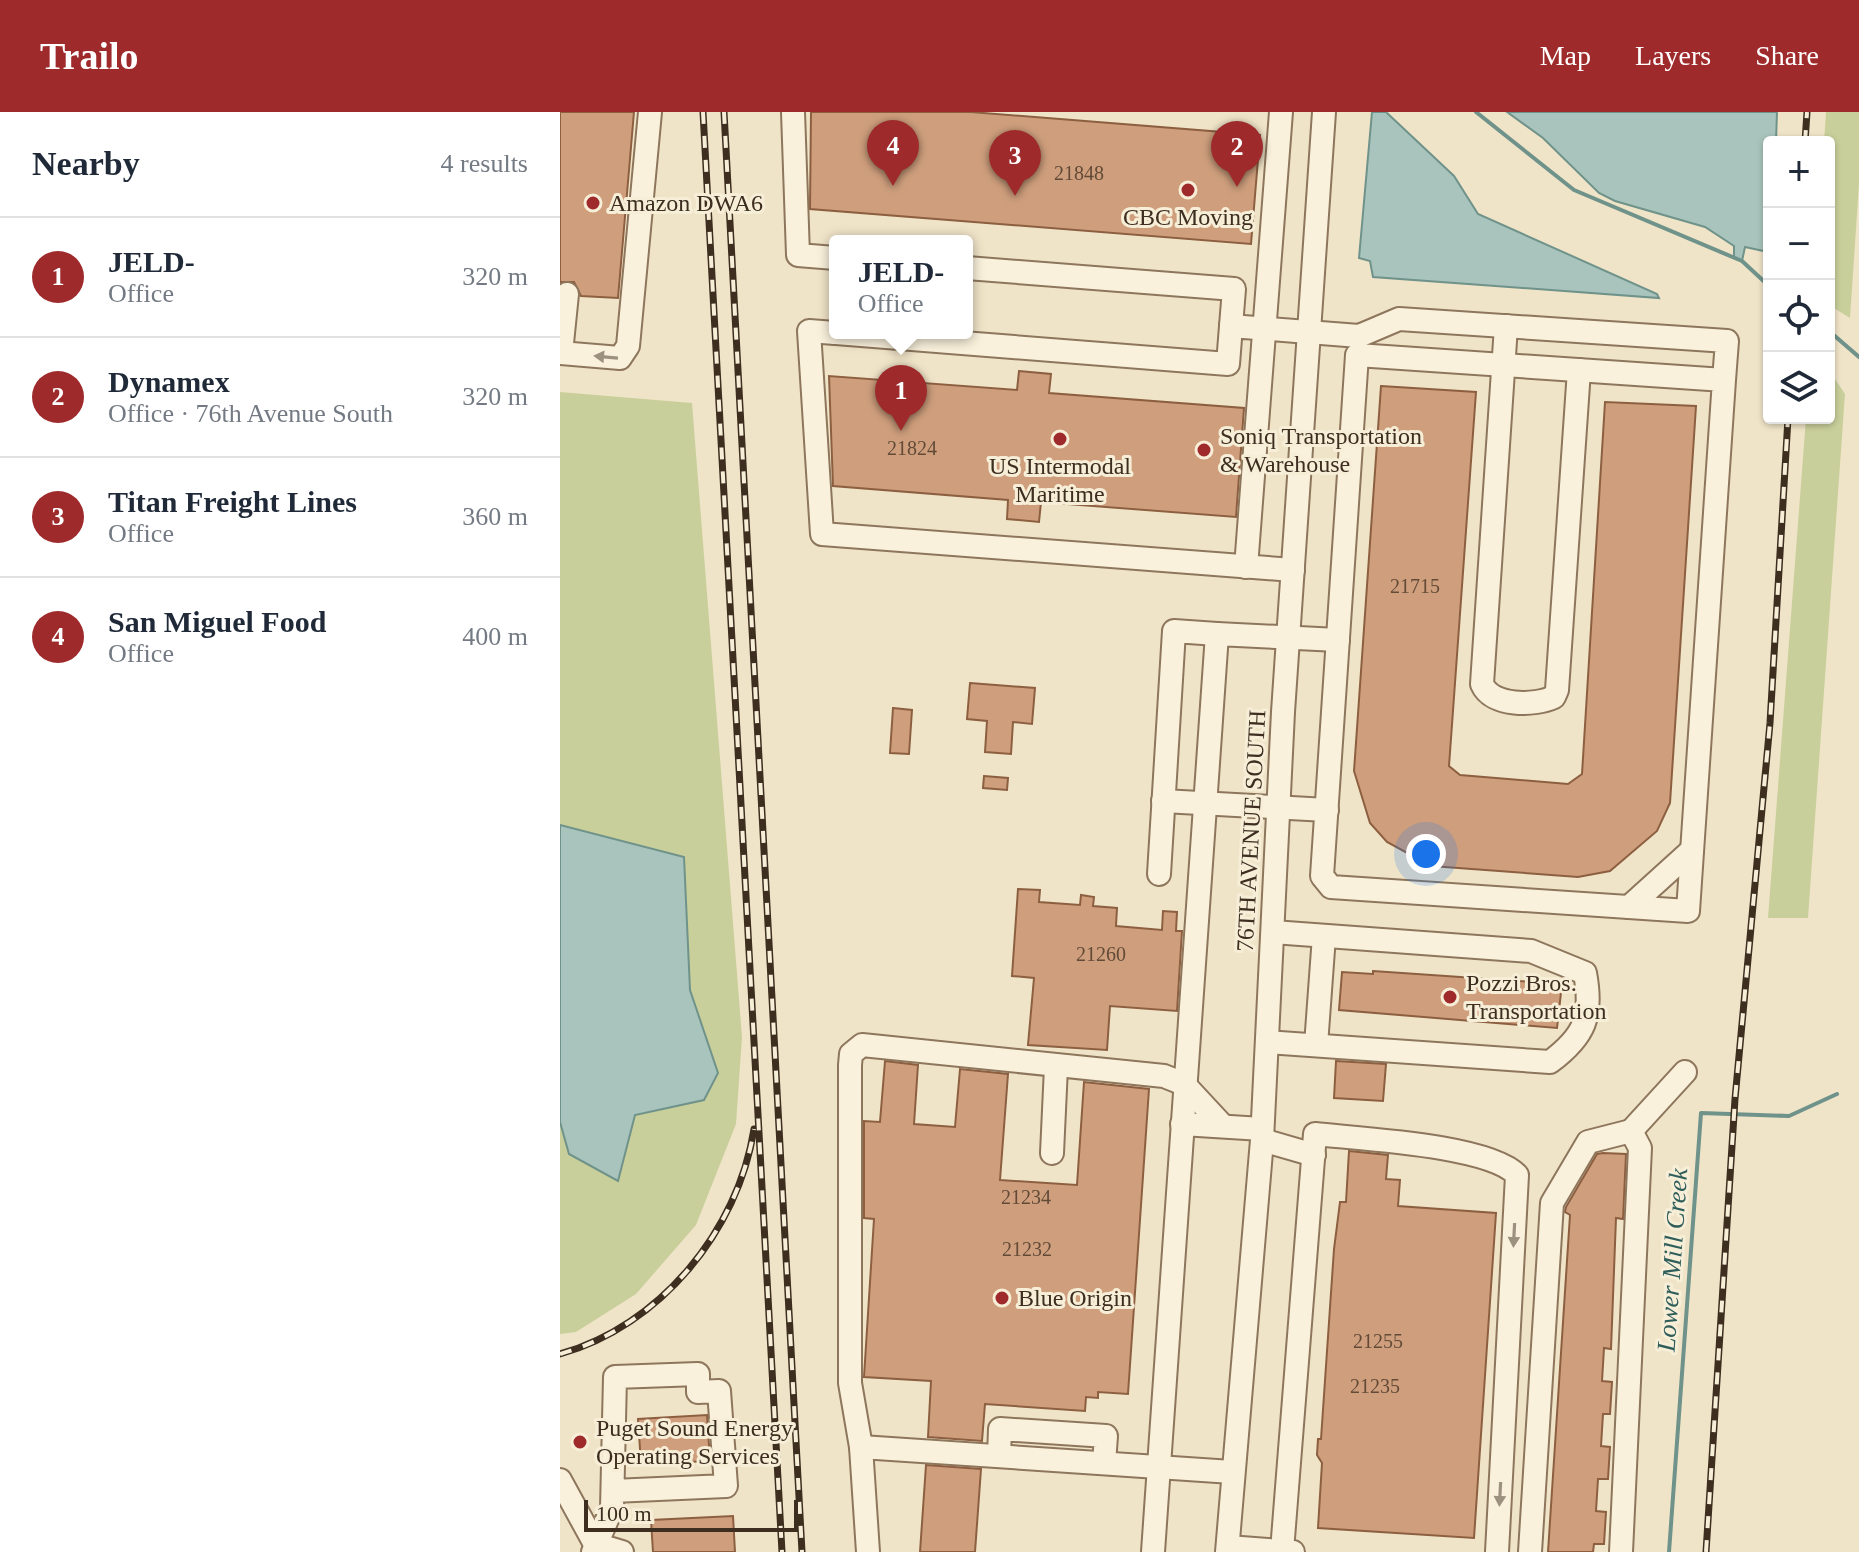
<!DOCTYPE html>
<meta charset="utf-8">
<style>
:root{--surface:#fff;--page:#f2f2f3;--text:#1f2937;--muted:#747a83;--line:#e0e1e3;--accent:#9e2a2b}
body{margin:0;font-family:Georgia,serif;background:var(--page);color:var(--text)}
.controls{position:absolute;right:24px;top:24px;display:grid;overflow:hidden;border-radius:8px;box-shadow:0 2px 6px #0004}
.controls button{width:72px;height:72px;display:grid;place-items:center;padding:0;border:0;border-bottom:2px solid var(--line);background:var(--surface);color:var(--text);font:40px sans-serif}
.scale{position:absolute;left:24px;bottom:20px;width:214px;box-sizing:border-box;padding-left:8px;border:4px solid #3d2e20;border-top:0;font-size:22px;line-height:28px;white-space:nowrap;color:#3d2e20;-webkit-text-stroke:6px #f7eed8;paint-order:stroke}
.you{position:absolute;left:866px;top:742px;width:28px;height:28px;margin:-20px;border:6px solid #fff;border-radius:50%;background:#1a73e8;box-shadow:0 0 0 12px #1a73e833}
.badge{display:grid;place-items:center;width:52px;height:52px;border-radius:50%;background:var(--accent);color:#fff;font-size:26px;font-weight:700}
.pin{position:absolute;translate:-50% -66px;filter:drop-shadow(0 2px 4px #0008)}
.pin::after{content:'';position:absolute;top:42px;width:28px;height:24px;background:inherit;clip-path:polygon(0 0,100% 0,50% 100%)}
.popup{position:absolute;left:269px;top:123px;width:144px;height:104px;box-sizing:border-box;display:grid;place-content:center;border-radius:8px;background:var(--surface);filter:drop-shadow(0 2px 6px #0005);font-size:26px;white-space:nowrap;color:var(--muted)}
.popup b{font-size:30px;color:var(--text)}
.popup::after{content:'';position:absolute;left:50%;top:100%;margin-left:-16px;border:16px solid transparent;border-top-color:var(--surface)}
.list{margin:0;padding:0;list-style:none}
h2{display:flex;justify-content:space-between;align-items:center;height:104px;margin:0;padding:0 32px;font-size:34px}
h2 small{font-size:26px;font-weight:400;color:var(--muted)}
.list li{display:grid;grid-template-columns:52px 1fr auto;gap:24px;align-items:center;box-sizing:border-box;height:120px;padding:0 32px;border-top:2px solid var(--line)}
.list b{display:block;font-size:30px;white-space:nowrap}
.list p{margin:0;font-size:26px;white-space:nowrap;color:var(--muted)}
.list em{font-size:26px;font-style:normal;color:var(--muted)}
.icon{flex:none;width:44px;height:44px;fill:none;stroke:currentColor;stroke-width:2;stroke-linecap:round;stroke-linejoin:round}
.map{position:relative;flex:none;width:1299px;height:1440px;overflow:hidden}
header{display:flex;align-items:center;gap:48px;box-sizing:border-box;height:112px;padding:0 40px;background:var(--accent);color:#fff}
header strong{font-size:38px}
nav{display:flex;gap:44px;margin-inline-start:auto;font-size:28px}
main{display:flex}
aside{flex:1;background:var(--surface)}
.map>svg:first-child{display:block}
.green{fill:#c9cf9b}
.water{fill:#a9c4bc;stroke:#6f938a;stroke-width:2}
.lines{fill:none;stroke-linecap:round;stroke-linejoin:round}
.stream{stroke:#6f938a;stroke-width:4}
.building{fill:#cf9f7d;stroke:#8d5f41;stroke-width:2}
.minor-casing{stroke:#8d765c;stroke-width:26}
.minor{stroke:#faf1dc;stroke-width:22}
.rail-casing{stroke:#3d2e20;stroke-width:7}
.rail{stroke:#f7eed8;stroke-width:4;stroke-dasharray:12;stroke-linecap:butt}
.oneway{fill:#9c907e}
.poi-dot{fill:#9e2a2b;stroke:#f7eed8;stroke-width:3}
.labels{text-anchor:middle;stroke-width:6;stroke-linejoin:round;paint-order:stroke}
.number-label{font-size:20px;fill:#624a37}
.poi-label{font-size:24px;fill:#3d2e20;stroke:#f7eed8;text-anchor:start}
.street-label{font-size:24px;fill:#3d2e20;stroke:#f7eed8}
.water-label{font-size:26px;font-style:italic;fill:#2f5d5a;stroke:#f7eed8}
</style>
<header>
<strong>Trailo</strong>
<nav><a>Map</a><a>Layers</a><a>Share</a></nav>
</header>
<main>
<aside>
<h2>Nearby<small>4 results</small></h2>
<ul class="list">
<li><span class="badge">1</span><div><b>JELD-</b><p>Office</p></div><em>320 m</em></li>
<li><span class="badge">2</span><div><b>Dynamex</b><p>Office · 76th Avenue South</p></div><em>320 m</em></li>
<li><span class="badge">3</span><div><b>Titan Freight Lines</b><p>Office</p></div><em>360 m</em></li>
<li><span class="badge">4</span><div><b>San Miguel Food</b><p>Office</p></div><em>400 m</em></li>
</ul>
</aside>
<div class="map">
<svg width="1299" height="1440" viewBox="0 0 1299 1440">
<rect width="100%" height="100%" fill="#f0e4c8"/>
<g class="green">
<polygon points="1266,0 1299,0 1299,72 1290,206 1269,193 1269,30 1264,30"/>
<polygon points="1269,258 1285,282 1248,806 1208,806 1246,306 1269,306"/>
<polygon points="0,280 132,291 182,925 176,1012 136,1113 76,1182 16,1220 0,1222"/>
</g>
<g class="water">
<polygon points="812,0 826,0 894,64 918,102 1097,182 1099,186 813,165 810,149 799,146"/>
<polygon points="947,0 1217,0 1216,30 1209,30 1208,140 1185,135 1182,149 1174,146 1174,134 1145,115 1055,89 1039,81 983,26"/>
<polygon points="0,713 124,745 130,878 158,961 144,988 75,1003 58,1069 9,1042 0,1010"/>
</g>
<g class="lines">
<g class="stream">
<polyline points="916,0 1014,78 1182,149 1209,174"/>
<polyline points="1269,219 1299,245"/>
<polyline points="1109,1440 1141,1001 1229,1004 1277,982"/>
</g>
</g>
<g class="building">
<polygon points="0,0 74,0 58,186 21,184 14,170 0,170"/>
<polygon points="251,0 411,0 700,23 691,132 250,97"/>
<polygon points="459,259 491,262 489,281 684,296 676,405 481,390 479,410 447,407 448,388 273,374 269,264 457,278"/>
<polygon points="821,274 916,280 889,654 900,663 1008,672 1022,662 1045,290 1136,294 1110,691 1097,719 1050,759 1018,765 871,754 827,730 810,711 794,659"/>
<polygon points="410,571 475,576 472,612 453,610 451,642 425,640 427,609 407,607"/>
<polygon points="333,596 352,598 349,642 330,641"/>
<polygon points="424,664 448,666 447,678 423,676"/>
<polygon points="458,777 480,778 479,790 520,793 521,783 534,785 533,794 557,796 556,814 602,818 603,799 617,800 616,819 622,819 617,899 550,894 547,938 468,933 474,866 452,864"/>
<polygon points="813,859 1002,872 997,916 779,898 782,860 813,862"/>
<polygon points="325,949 358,953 354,1012 395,1015 400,957 448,962 440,1068 517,1073 524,970 589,977 568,1282 538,1280 538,1286 526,1285 525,1299 425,1292 422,1329 368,1325 371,1269 304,1265 314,1107 304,1106 304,1009 320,1010"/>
<polygon points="776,949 826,952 823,989 774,986"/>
<polygon points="789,1039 828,1043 826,1067 840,1068 838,1094 936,1101 914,1426 758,1416 762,1351 757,1343 758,1327 761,1327 774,1137 780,1090 786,1090"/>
<polygon points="1043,1041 1066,1042 1063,1107 1056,1106 1051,1237 1044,1236 1042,1269 1052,1270 1050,1302 1043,1302 1041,1334 1050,1335 1048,1367 1038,1367 1036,1399 1046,1400 1044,1432 1034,1432 1033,1440 988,1440 1010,1103 1005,1100 1006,1095 1037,1042"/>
<polygon points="147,1303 150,1349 81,1352 78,1307"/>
<polygon points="366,1353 421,1357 415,1440 360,1440"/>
<polygon points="173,1404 175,1440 93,1440 91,1408"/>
</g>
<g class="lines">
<defs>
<g id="minor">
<polyline points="233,0 238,143 275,146"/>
<polyline points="407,156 674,177 671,214"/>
<path d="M946,214L922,572C932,595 975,594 994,585L997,578L1019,258"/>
<polyline points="275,221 249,219 262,422 733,458"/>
<polyline points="276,221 668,252 671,214 799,224 839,207 1167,229 1164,268 797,243 762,764 771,775 1128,799 1164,268"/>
<polyline points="0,241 60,246 68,234 90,0"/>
<polyline points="1,241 7,182"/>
<polyline points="686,455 721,0"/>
<polyline points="603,689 767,698"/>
<polyline points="599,762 614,519 657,522"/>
<polyline points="1069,795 1132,738"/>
<path d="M707,930L990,950C1025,924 1033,904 1025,861L971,839L713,820"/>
<polyline points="756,933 764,824"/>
<polyline points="622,1012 702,1017"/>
<polyline points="1071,1019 1125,960"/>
<polyline points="702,1028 754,1043"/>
<polyline points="492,1041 496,955"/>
<polyline points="301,1335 290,1271 290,953 291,942 302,933 604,964 624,972 663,1014"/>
<polyline points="439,1344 440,1317 546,1324 544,1351"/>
<polyline points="0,1368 35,1432 62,1440"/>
<polyline points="668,1435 733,1440"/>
<path d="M722,1439L755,1022C800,1027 929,1033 957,1063L937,1440"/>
<polyline points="33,1440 52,1396 55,1265 138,1262 138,1280 159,1279 166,1374 53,1379"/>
<polyline points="308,1440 301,1335 672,1360"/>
<polyline points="593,1440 657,522 778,528"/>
<polyline points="667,1440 702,1028 723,600 764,0"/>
<polyline points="970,1440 992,1091 1028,1030 1071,1019 1080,1036 1061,1440"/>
</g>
</defs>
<use href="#minor" class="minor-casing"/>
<use href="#minor" class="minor"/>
<defs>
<g id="rail">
<polyline points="143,0 222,1440"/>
<polyline points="164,0 242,1440"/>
<polyline points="1245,30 1247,0"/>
<path d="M0,1242C100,1214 178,1119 194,1017"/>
<polyline points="1146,1440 1175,987 1210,611 1228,306"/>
</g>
</defs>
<use href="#rail" class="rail-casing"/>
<use href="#rail" class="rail"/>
</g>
<defs><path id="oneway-solid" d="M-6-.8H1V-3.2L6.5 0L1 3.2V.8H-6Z" transform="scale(2)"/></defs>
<g class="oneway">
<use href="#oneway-solid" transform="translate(46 245) rotate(-175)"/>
<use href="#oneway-solid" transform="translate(954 1123) rotate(93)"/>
<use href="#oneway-solid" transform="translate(940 1382) rotate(93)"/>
</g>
<g class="poi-dot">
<circle cx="628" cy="78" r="8"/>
<circle cx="33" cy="91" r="8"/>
<circle cx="500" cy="327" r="8"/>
<circle cx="644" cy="338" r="8"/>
<circle cx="890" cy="885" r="8"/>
<circle cx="442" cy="1186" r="8"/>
<circle cx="20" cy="1330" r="8"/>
</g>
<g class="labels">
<g class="number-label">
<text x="519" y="68">21848</text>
<text x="352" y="343">21824</text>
<text x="855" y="481">21715</text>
<text x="541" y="849">21260</text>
<text x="466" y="1092">21234</text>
<text x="467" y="1144">21232</text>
<text x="818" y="1236">21255</text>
<text x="815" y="1281">21235</text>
</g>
<g class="poi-label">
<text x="49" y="99">Amazon DWA6</text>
<text x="628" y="113" text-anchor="middle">CBC Moving</text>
<text x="660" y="332">Soniq Transportation<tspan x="660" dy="28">&amp; Warehouse</tspan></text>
<text x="500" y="362" text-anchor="middle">US Intermodal<tspan x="500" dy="28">Maritime</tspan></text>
<text x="906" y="879">Pozzi Bros.<tspan x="906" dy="28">Transportation</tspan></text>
<text x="458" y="1194">Blue Origin</text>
<text x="36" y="1324">Puget Sound Energy<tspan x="36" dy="28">Operating Services</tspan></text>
</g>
<g class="street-label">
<text transform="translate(691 719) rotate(-87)" y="8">76TH AVENUE SOUTH</text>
</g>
<g class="water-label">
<text transform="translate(1112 1148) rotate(-86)" y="9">Lower Mill Creek</text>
</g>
</g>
</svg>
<div class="controls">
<button>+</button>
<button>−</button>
<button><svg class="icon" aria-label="locate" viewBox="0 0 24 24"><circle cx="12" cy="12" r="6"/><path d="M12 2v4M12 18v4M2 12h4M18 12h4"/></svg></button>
<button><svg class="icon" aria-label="layers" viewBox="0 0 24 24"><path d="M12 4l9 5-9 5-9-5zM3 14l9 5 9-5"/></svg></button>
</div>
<div class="scale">100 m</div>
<div class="you"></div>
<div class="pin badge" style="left:341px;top:319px">1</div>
<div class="popup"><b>JELD-</b>Office</div>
<div class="pin badge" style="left:677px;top:75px">2</div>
<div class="pin badge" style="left:455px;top:84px">3</div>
<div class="pin badge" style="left:333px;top:74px">4</div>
</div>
</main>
